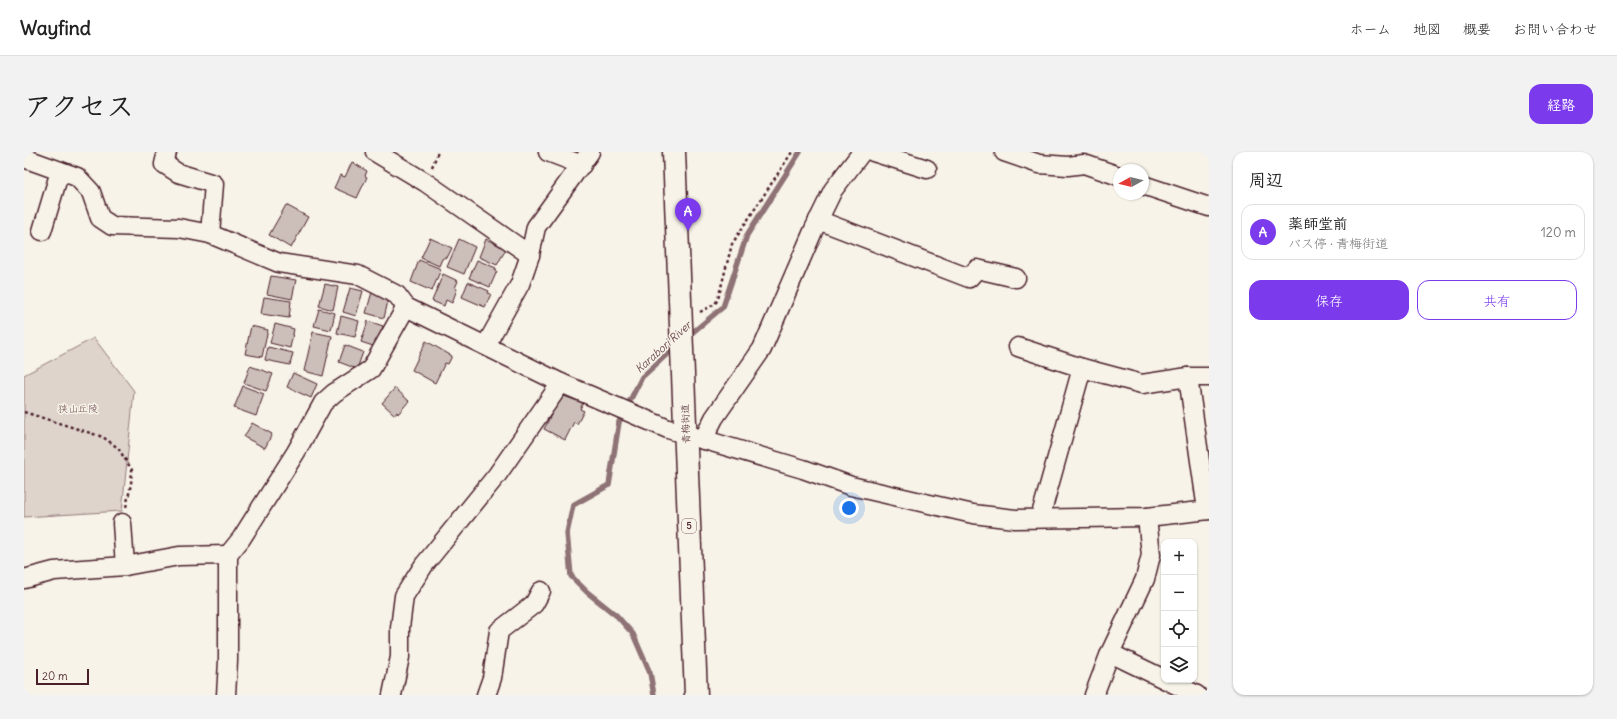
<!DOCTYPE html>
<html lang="ja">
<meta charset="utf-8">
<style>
:root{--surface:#fff;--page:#f2f2f2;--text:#222;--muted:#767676;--line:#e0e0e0;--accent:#7c3aed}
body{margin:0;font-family:Delius,"Klee One",sans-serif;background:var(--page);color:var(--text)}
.controls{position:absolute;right:12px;bottom:12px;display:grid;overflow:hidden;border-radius:8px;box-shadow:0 1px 3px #0004}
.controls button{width:36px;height:36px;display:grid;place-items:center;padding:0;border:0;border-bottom:1px solid var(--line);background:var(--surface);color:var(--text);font:20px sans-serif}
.compass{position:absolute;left:1089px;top:12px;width:36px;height:36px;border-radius:50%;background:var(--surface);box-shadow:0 1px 3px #0004;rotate:262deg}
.scale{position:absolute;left:12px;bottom:10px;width:53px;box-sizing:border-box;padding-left:4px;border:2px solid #4a1f2b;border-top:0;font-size:11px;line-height:14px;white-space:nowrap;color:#4a1f2b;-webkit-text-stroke:3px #f7f3e8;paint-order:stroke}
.you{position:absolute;left:825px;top:356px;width:14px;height:14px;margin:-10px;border:3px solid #fff;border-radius:50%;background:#1a73e8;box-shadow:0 0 0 6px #1a73e833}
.badge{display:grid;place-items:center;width:26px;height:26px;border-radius:50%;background:var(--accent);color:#fff;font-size:13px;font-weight:700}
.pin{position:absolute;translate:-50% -33px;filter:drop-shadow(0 1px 2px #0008)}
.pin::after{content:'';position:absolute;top:21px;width:14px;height:12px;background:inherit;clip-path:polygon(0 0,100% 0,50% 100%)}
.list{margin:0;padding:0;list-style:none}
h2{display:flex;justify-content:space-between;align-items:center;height:52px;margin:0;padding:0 16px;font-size:17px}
h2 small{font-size:13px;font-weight:400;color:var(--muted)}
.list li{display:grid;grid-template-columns:26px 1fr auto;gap:12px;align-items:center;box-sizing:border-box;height:56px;margin:0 8px 8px;padding:0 8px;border:1px solid var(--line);border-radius:12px}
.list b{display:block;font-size:15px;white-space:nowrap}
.list p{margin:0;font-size:13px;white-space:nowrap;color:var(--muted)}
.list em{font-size:13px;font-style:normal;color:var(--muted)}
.actions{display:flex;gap:8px;padding:12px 16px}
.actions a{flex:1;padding:9px 0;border:1px solid var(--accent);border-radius:12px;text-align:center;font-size:14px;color:var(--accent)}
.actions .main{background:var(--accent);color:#fff}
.icon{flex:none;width:22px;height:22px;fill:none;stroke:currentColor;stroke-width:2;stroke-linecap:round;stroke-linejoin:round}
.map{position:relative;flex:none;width:1185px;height:543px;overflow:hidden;border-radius:12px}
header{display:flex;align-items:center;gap:24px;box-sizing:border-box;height:56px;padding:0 20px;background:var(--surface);border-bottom:1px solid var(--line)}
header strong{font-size:19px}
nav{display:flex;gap:22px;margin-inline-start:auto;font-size:14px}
.intro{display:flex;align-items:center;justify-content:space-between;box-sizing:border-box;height:96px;padding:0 24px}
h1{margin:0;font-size:28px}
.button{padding:10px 18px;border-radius:12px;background:var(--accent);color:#fff;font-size:14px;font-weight:700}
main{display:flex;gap:24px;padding:0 24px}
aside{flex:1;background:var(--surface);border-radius:12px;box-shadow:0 1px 3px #0004}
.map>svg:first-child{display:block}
.green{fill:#ded4cc;stroke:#947a7c}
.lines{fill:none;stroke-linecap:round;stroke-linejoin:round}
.stream{stroke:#8e7275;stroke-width:5.5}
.building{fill:#ccbfb9;stroke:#4a1f2b}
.minor-casing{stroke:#4a1f2b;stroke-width:21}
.major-casing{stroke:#4a1f2b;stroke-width:25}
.path{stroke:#4a1f2b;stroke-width:2.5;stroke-dasharray:3 3;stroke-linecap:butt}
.minor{stroke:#f7f3e8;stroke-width:18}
.major{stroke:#f7f3e8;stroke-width:22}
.labels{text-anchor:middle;stroke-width:3;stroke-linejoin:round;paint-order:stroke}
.shield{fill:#f7f3e8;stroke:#7e5f64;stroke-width:1}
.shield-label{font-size:9px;font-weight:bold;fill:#4a1f2b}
.park-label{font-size:10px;fill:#6f4c53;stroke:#f7f3e8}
.street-label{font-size:10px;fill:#4a1f2b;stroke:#f7f3e8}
.water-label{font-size:11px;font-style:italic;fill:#6c4950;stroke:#f7f3e8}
</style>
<header>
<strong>Wayfind</strong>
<nav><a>ホーム</a><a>地図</a><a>概要</a><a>お問い合わせ</a></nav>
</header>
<div class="intro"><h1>アクセス</h1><a class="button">経路</a></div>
<main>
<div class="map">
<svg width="1185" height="543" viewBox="0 0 1185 543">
<rect width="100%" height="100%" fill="#f7f3e8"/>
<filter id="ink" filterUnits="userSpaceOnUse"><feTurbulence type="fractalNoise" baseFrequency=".025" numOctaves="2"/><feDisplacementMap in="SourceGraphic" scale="8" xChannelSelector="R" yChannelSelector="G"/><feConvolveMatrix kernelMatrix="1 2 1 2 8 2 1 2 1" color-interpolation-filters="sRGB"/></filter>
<g filter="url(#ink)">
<polygon class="green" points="70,186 110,239 98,359 0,365 0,223"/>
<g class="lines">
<g class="stream">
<polyline points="663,185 699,155 723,83 776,0"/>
<polyline points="630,543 626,521 609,482 593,464 563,440 547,424 543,381 549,353 585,333 595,270 618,225 652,194"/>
</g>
</g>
<g class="building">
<polygon points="328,10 343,19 341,24 343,25 333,46 310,36 316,23 321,25"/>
<polygon points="262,53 284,65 267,96 245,83"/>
<polygon points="406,86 428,96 423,106 421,105 418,107 415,114 397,106"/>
<polygon points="435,87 451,95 440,122 423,115"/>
<polygon points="462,87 482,97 473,113 455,105"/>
<polygon points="395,108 417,117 408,139 387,130"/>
<polygon points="453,108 472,116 471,118 473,119 466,135 445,126"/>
<polygon points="419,122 434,129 431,136 433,137 428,151 422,148 420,154 408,149"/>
<polygon points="247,124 272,128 268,147 243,142"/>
<polygon points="444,130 465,139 464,141 467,142 461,155 438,145"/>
<polygon points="301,132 314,135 309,158 295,154"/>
<polygon points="326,136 339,139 332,164 319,160"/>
<polygon points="348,140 365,145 360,166 342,161"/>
<polygon points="240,145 267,149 265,166 237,162"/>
<polygon points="295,157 311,161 307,178 290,174"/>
<polygon points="317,164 335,169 331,185 313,181"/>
<polygon points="344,169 359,174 352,195 337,190"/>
<polygon points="251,172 270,177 266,196 246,191"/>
<polygon points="227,174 244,178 238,205 221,202"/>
<polygon points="289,180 308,184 299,224 280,219"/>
<polygon points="402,189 428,204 424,212 421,211 411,231 388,218"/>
<polygon points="321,193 339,200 333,217 315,210"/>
<polygon points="244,195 269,201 266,213 241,208"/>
<polygon points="226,214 249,222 242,239 220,231"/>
<polygon points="269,221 293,232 287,246 263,235"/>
<polygon points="219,234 240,242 232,264 210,256"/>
<polygon points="371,236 385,249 374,262 373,260 371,263 358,251"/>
<polygon points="537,243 559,251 556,257 560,259 553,272 550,270 541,288 520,277"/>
<polygon points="228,271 248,282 241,296 220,285"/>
</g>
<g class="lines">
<defs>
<g id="minor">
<polyline points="143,0 140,12 154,21 190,32 186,82"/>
<polyline points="351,0 401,30 506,103"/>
<polyline points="524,0 558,13"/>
<polyline points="849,0 903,17"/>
<polyline points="980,0 1015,12 1044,14 1060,12 1095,24"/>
<polyline points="0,6 53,25 67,40 76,66 88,74 155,76 186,82 255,111 334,123 373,143 382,155 537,231 644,277 779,317 827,334 949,362 991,367 1123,365 1185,358"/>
<polyline points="1119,33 1185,55"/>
<polyline points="794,68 945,126 953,117 992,126"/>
<polyline points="18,79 36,19"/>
<polyline points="462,193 496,132 506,103 512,75 566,0"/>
<polyline points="994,195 1058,216 1118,232 1164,225 1185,225"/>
<polyline points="1164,225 1183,358"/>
<polyline points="679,288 690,266 738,197 790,77 809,38 838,0"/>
<polyline points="1016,366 1058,216"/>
<polyline points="98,371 101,414"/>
<polyline points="0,427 30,419 101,414 155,404 204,403"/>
<polyline points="1086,501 1140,527"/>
<polyline points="1142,528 1173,543"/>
<polyline points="202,543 204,509 204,403 217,387 272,300 299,251 310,241 347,217 382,155"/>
<polyline points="368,543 376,505 376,476 380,444 400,413 473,323 537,231"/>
<polyline points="462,543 468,526 475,479 510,452 517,439"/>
<polyline points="1070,543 1086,501 1121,427 1127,403 1123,365"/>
</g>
<polyline id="major" points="650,0 672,543"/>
</defs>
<use href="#minor" class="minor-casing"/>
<use href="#major" class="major-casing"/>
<g class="path">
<polyline points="408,15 414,0"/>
<polyline points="676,160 691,152 694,147 708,92 768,0"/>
<polyline points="0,260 79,285 94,296 108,318 107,332 102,355"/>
</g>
<use href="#minor" class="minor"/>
<use href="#major" class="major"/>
</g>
</g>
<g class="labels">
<rect class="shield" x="658" y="367" width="14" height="14" rx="3"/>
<g class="shield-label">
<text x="665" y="377">5</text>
</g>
<g class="park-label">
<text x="54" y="260">狭山丘陵</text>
</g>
<g class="street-label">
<text transform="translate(661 272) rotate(-92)" y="4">青梅街道</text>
</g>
<g class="water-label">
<text transform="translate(639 195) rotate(-42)" y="4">Karabori River</text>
</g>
</g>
</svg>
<div class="controls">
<button>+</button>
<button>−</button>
<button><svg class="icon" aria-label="locate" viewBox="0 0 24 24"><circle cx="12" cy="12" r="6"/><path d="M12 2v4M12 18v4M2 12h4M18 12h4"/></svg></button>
<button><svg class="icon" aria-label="layers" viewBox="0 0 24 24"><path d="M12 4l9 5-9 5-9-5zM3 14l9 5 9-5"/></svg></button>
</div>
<svg class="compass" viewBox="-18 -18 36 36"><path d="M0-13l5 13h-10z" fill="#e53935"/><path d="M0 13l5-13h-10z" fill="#767676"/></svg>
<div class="scale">20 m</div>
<div class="you"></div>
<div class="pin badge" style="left:664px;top:79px">A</div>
</div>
<aside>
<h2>周辺<small></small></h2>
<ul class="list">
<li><span class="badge">A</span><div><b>薬師堂前</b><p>バス停 · 青梅街道</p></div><em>120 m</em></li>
</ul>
<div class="actions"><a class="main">保存</a><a>共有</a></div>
</aside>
</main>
